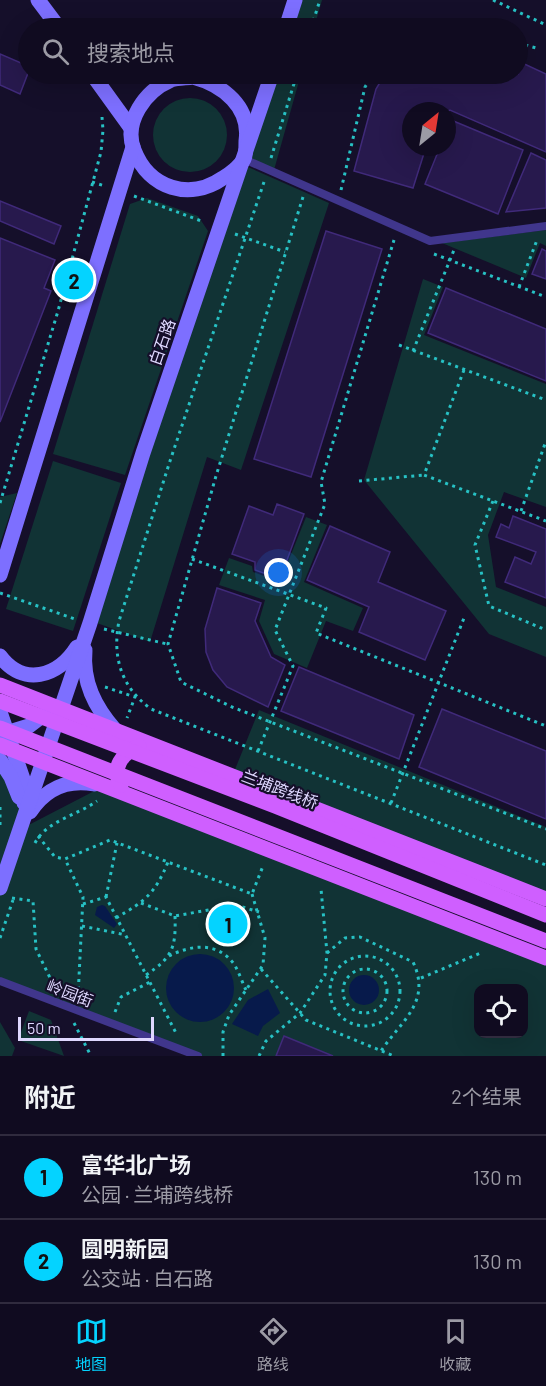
<!DOCTYPE html>
<html lang="zh">
<meta charset="utf-8">
<style>
:root{--surface:#100b20;--page:#1e192d;--text:#f1f3f6;--muted:#9c9ba5;--line:#302b3e;--accent:#04d3ff}
body{margin:0;font-family:Barlow,"Noto Sans SC",sans-serif;background:var(--page);color:var(--text)}
.controls{position:absolute;right:18px;bottom:18px;display:grid;overflow:hidden;border-radius:12px;box-shadow:0 6px 24px #0002}
.controls button{width:54px;height:54px;display:grid;place-items:center;padding:0;border:0;border-bottom:2px solid var(--line);background:var(--surface);color:var(--text);font:30px sans-serif}
.compass{position:absolute;left:402px;top:102px;width:54px;height:54px;border-radius:50%;background:var(--surface);box-shadow:0 6px 24px #0002;rotate:30deg}
.scale{position:absolute;left:18px;bottom:15px;width:136px;box-sizing:border-box;padding-left:6px;border:3px solid #dfd8ff;border-top:0;font-size:16px;line-height:21px;white-space:nowrap;color:#dfd8ff;-webkit-text-stroke:4px #150f2a;paint-order:stroke}
.you{position:absolute;left:279px;top:573px;width:21px;height:21px;margin:-15px;border:4px solid #fff;border-radius:50%;background:#1a73e8;box-shadow:0 0 0 9px #1a73e833}
.badge{display:grid;place-items:center;width:39px;height:39px;border-radius:50%;background:var(--accent);color:#111;font-size:20px;font-weight:700}
.pin{position:absolute;translate:-50% -50%;border:3px solid #fff;box-shadow:0 2px 6px #0006}
.list{margin:0;padding:0;list-style:none}
h2{display:flex;justify-content:space-between;align-items:center;height:78px;margin:0;padding:0 24px;font-size:26px}
h2 small{font-size:20px;font-weight:400;color:var(--muted)}
.list li{display:grid;grid-template-columns:39px 1fr auto;gap:18px;align-items:center;box-sizing:border-box;height:84px;padding:0 24px;border-top:2px solid var(--line)}
.list b{display:block;font-size:22px;white-space:nowrap}
.list p{margin:0;font-size:20px;white-space:nowrap;color:var(--muted)}
.list em{font-size:20px;font-style:normal;color:var(--muted)}
.icon{flex:none;width:33px;height:33px;fill:none;stroke:currentColor;stroke-width:2;stroke-linecap:round;stroke-linejoin:round}
.map{position:relative;flex:none;width:546px;height:1056px;overflow:hidden}
.search{position:absolute;background:var(--surface);box-shadow:0 6px 24px #0002;left:18px;right:18px;top:18px;height:66px;display:flex;align-items:center;gap:15px;box-sizing:border-box;padding:0 21px;border-radius:33px;color:var(--muted);font-size:22px}
.sheet{height:246px;background:var(--surface)}
nav{display:flex;justify-content:space-around;align-items:center;box-sizing:border-box;height:84px;border-top:2px solid var(--line);background:var(--surface);font-size:16px;color:var(--muted)}
nav a{display:grid;justify-items:center;gap:3px}
nav .on{color:var(--accent)}
.map>svg:first-child{display:block}
.green{fill:#113335;fill-rule:evenodd}
.water{fill:#071a4b}
.building{fill:#27194d;stroke:#402a7a;stroke-width:1.5}
.lines{fill:none;stroke-linecap:round;stroke-linejoin:round}
.path{stroke:#27c1c4;stroke-width:3;stroke-dasharray:3 4.5;stroke-linecap:butt}
.lane{stroke:#40368c;stroke-width:8}
.secondary{stroke:#7d6fff;stroke-width:15}
.primary{stroke:#cf5fff;stroke-width:15}
.primary-bridge{stroke:#cf5fff;stroke-width:15}
.labels{text-anchor:middle;stroke-width:4.5;stroke-linejoin:round;paint-order:stroke}
.street-label{font-size:16px;fill:#dfd8ff;stroke:#150f2a}
</style>
<div class="map">
<svg width="546" height="1056" viewBox="0 0 546 1056">
<rect width="100%" height="100%" fill="#150f2a"/>
<g class="green">
<polygon points="298,0 322,0 314,28 289,28"/>
<polygon points="274,74 301,74 274,170 247,158"/>
<circle cx="190" cy="135" r="37"/>
<polygon points="248,167 329,203 241,470 207,457 150,642 94,622 146,456"/>
<polygon points="147,198 198,216 208,231 125,475 53,454 130,204"/>
<polygon points="546,230 546,246 540,243 526,278 442,243"/>
<polygon points="423,279 443,287 424,335 546,384 546,507 504,492 488,535 496,587 546,607 546,657 489,634 364,480"/>
<polygon points="53,461 121,483 73,631 6,609"/>
<polygon points="17,493 0,544 0,497"/>
<polygon points="306,517 327,525 304,582 363,608 353,631 326,621 307,668 274,654 259,621 265,600 219,585 229,558 252,566 253,572 280,582"/>
<polygon points="259,710 546,827 546,896 234,772"/>
<path d="M0,745L19,799V830L102,787L546,959V1056H199L0,981ZM478,988H524V1034H478Z"/>
<polygon points="29,1011 51,1020 64,1056 18,1040"/>
<polygon points="0,1022 15,1048 12,1056 0,1056"/>
</g>
<g class="water">
<polygon points="102,905 105,906 117,924 114,928 95,915 97,907"/>
<circle cx="200" cy="988" r="34"/>
<circle cx="364" cy="990" r="15"/>
<polygon points="268,989 280,1013 263,1026 258,1036 232,1024 248,1000"/>
</g>
<g class="building">
<polygon points="0,54 28,66 28,73 20,94 0,85"/>
<polygon points="518,61 546,74 546,152 450,110 447,112 411,111 411,147 426,147 413,188 354,171 376,89 385,74 518,74"/>
<polygon points="451,120 523,150 498,214 425,184 440,147 447,147 447,130"/>
<polygon points="531,153 546,160 546,208 506,212"/>
<polygon points="0,201 61,226 54,244 0,221"/>
<polygon points="326,231 382,249 311,477 254,459"/>
<polygon points="0,238 55,260 44,288 51,291 0,422"/>
<polygon points="542,249 546,251 546,279 532,274"/>
<polygon points="446,288 546,329 546,381 428,333"/>
<polygon points="277,504 304,514 280,579 255,570 255,562 232,554 249,506 273,515"/>
<polygon points="513,516 546,529 546,598 505,582 515,557 531,564 536,552 496,537 501,524 509,528"/>
<polygon points="330,526 390,552 378,582 446,611 425,660 359,632 369,607 307,580"/>
<polygon points="217,588 261,603 255,621 271,657 285,665 268,707 227,687 213,670 206,652 205,629"/>
<polygon points="299,667 414,715 399,759 281,711"/>
<polygon points="442,709 546,751 546,819 419,767"/>
<polygon points="284,1036 333,1056 276,1056"/>
</g>
<g class="lines">
<g class="path">
<polyline points="493,0 546,25"/>
<polyline points="311,28 320,0"/>
<polyline points="412,28 428,23 454,28"/>
<polyline points="518,43 536,48"/>
<polyline points="271,158 297,74"/>
<polyline points="92,182 105,186"/>
<path d="M264,182L170,461L119,621C112,657 121,687 151,709L546,865"/>
<polyline points="341,190 365,87 373,74"/>
<polyline points="134,196 204,222"/>
<polyline points="303,197 216,476 168,644 181,682 232,707 546,829"/>
<polyline points="235,234 285,252"/>
<polyline points="434,254 546,297"/>
<polyline points="519,287 537,240"/>
<polyline points="399,345 546,400"/>
<polyline points="413,351 454,250"/>
<polyline points="464,370 424,475 546,521"/>
<polyline points="359,481 424,475"/>
<polyline points="493,501 475,545 489,606 546,630"/>
<polyline points="0,503 58,311 101,152 103,130 102,117"/>
<polyline points="521,511 546,441"/>
<polyline points="192,559 326,608 316,633 546,726"/>
<polyline points="0,593 75,619"/>
<polyline points="104,629 167,644"/>
<polyline points="105,687 135,697 127,718"/>
<polyline points="258,751 293,666 275,630 325,504 321,482 394,240"/>
<polyline points="391,803 464,618"/>
<polyline points="0,807 0,828"/>
<polyline points="38,836 55,857 65,859"/>
<path d="M35,843C46,821 78,815 97,801"/>
<polyline points="106,897 117,843"/>
<polyline points="12,898 33,901 36,949 55,988"/>
<polyline points="141,903 175,916 236,905 259,912"/>
<polyline points="83,904 106,897 177,1035"/>
<path d="M116,918C145,901 155,894 168,862"/>
<polyline points="82,926 126,935"/>
<polyline points="0,938 13,900"/>
<path d="M327,953L345,938L360,937L413,962C432,1002 401,1021 381,1051"/>
<path d="M169,956C191,945 217,941 234,964C239,972 242,982 246,990"/>
<circle cx="365" cy="991" r="35"/>
<polyline points="261,969 306,1020 394,1056"/>
<circle cx="365" cy="991" r="22"/>
<path d="M146,975C173,957 176,947 175,916"/>
<polyline points="421,978 483,952"/>
<polyline points="78,997 83,897 65,859 110,840 252,894 263,866"/>
<polyline points="115,1012 121,997 150,982"/>
<polyline points="74,1023 91,1056"/>
<polyline points="223,1056 223,1032 229,1015 263,965 265,938 252,894"/>
<polyline points="259,1056 266,1041 300,1013 325,975 327,953 321,889"/>
</g>
<g class="lane">
<polyline points="244,159 430,241 546,226"/>
<polyline points="0,981 198,1056"/>
</g>
<g class="secondary">
<polyline points="38,0 59,28"/>
<polyline points="286,28 295,0"/>
<polyline points="92,74 131,128"/>
<path d="M193,77C223,85 251,107 246,141C246,147 246,155 244,159C240,166 230,174 223,178C190,201 149,189 134,150C123,122 145,91 171,80C177,78 186,78 193,77Z"/>
<polyline points="0,575 133,147"/>
<path d="M85,650C82,682 95,707 115,730"/>
<path d="M0,656C23,687 58,677 77,647"/>
<polyline points="0,712 24,782 24,803"/>
<polyline points="3,734 29,726 50,710"/>
<polyline points="0,760 11,777 19,797"/>
<path d="M30,812C45,789 67,779 94,784"/>
<polyline points="0,888 90,623 143,453 272,74"/>
</g>
<g class="primary">
<polyline points="0,685 546,899"/>
<polyline points="0,745 546,958"/>
<path d="M121,785C111,768 122,753 139,746"/>
</g>
<g class="primary-bridge">
<polyline points="0,701 275,806 546,915"/>
<polyline points="0,728 546,941"/>
</g>
</g>
<g class="labels">
<g class="street-label">
<text transform="translate(162 342) rotate(-71)" y="6">白石路</text>
<text transform="translate(280 789) rotate(21)" y="6">兰埔跨线桥</text>
<text transform="translate(70 993) rotate(21)" y="6">岭园街</text>
</g>
</g>
</svg>
<div class="controls">
<button><svg class="icon" aria-label="locate" viewBox="0 0 24 24"><circle cx="12" cy="12" r="6"/><path d="M12 2v4M12 18v4M2 12h4M18 12h4"/></svg></button>
</div>
<svg class="compass" viewBox="-18 -18 36 36"><path d="M0-13l5 13h-10z" fill="#e53935"/><path d="M0 13l5-13h-10z" fill="#9c9ba5"/></svg>
<div class="scale">50 m</div>
<div class="you"></div>
<div class="pin badge" style="left:228px;top:924px">1</div>
<div class="pin badge" style="left:74px;top:280px">2</div>
<div class="search"><svg class="icon" aria-label="search" viewBox="0 0 24 24"><circle cx="10" cy="10" r="6"/><path d="M15 15l6 6"/></svg>搜索地点</div>
</div>
<section class="sheet">
<h2>附近<small>2个结果</small></h2>
<ul class="list">
<li><span class="badge">1</span><div><b>富华北广场</b><p>公园 · 兰埔跨线桥</p></div><em>130 m</em></li>
<li><span class="badge">2</span><div><b>圆明新园</b><p>公交站 · 白石路</p></div><em>130 m</em></li>
</ul>
</section>
<nav>
<a class="on"><svg class="icon" aria-label="map" viewBox="0 0 24 24"><path d="M3 6l6-2 6 2 6-2v14l-6 2-6-2-6 2zM9 4v14M15 6v14"/></svg>地图</a>
<a><svg class="icon" aria-label="directions" viewBox="0 0 24 24"><path d="M12 3l9 9-9 9-9-9zM9 14v-3h6M13 9l2 2-2 2"/></svg>路线</a>
<a><svg class="icon" aria-label="saved" viewBox="0 0 24 24"><path d="M7 4h10v16l-5-4-5 4z"/></svg>收藏</a>
</nav>
